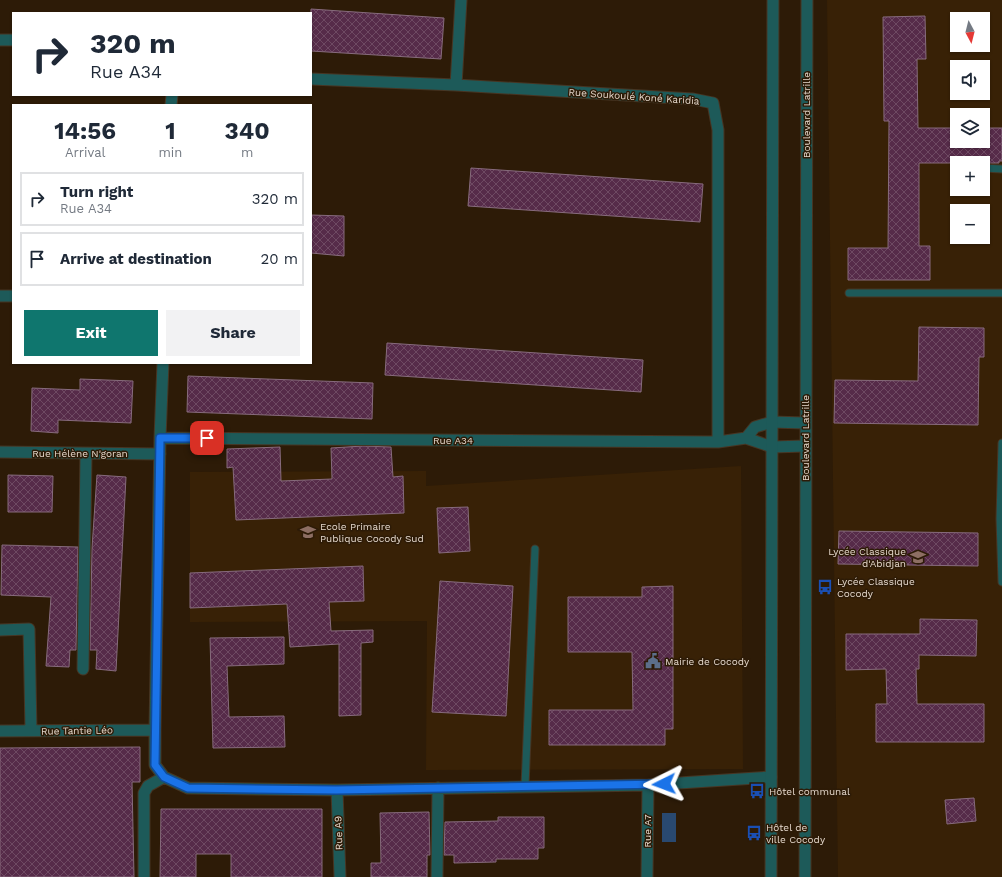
<!DOCTYPE html>
<meta charset="utf-8">
<style>
body{margin:0;font-family:"Work Sans",sans-serif;background:#f2f2f3;color:#1f2937;height:100vh;display:flex;flex-direction:column;font-size:15px;white-space:nowrap}
*{box-sizing:border-box;margin:0}
p{font-size:13px;color:#747a83}
.icon{flex:none;width:22px;height:22px;fill:none;stroke:currentColor;stroke-width:2;stroke-linecap:round;stroke-linejoin:round}
.map{position:relative;flex:1;overflow:hidden}
.drawer{position:absolute;left:12px;top:104px;width:300px;height:260px;display:flex;flex-direction:column;background:#fff;border-radius:0px;box-shadow:0 1px 3px #0004}
.drawer>*{flex:none}
.guide{position:absolute;left:12px;top:12px;width:300px;height:84px;border-radius:0px;box-shadow:0 1px 3px #0004;background:#fff;color:#1f2937;overflow:hidden}
.needle{width:26px;rotate:173deg}
.buttons{position:absolute;left:950px;top:12px;display:grid;gap:8px}
.buttons a{display:grid;place-items:center;width:40px;height:40px;border-radius:0px;background:#fff;box-shadow:0 1px 3px #0004;font-size:20px}
.pin{position:absolute;display:grid;place-items:center;width:34px;height:34px;color:#fff;margin:-17px;border-radius:8px;box-shadow:0 2px 6px #0006}
.me{position:absolute;width:44px;margin:-22px;rotate:267deg;stroke-linejoin:round;filter:drop-shadow(0 0 3px #0008)}
.turn{display:flex;align-items:center;gap:14px;height:84px;padding:0 12px;font-size:18px}
.turn .icon{width:52px;height:52px;stroke-width:2.5}
.turn b{display:block;font-size:28px;line-height:34px}
.eta{display:flex;justify-content:space-evenly;align-items:center;height:68px;text-align:center}
.eta b{font-size:24px;font-weight:700;line-height:28px}
.action{display:flex;gap:8px;margin-top:auto;padding:8px 12px}
.action a{flex:1;height:46px;border-radius:0px;background:#0f766e;color:#fff;font-size:16px;font-weight:700;line-height:46px;text-align:center}
.action a+a{background:#f2f2f3;color:#1f2937}
ul{padding:0;list-style:none}
li{display:flex;align-items:center;gap:12px;height:54px;margin:0 8px 6px;padding:0 4px;border:2px solid #e0e1e3;border-radius:0px}
li div{flex:1}
li b{display:block;font-size:15px}
li em{font-style:normal}
.map>svg:first-child{display:block}
</style>
<div class="map">
<svg width="1002" height="877" viewBox="0 0 1002 877">
<defs>
<pattern id="building-cross-hatch" width="8" height="8" patternUnits="userSpaceOnUse"><rect width="8" height="8" fill="#562b49"/><path d="M0 0l8 8M0 8l8-8" fill="none" stroke="#6e4962"/></pattern>
</defs>
<rect width="100%" height="100%" fill="#2d1b07"/>
<path fill="#382106" fill-rule="evenodd" d="M827,0H1002V877H838ZM957,19H983V45H957ZM957,67H983V93H957ZM957,115H983V141H957ZM957,163H983V189H957ZM957,211H983V237H957Z
M741,466L743,769L426,770L427,621L190,622V472L426,471V486Z"/>
<path fill="#294970" d="M662,813H676V842H662Z"/>
<path fill="url(#building-cross-hatch)" stroke="#876b7d" d="M311,9L444,18L441,59L311,51Z
M925,16L926,59H917L918,128H957V141H983V128H1002V161H999V163H919V246H930V280H848V248H888L889,121H884L883,17Z
M471,168L703,184L700,222L468,206Z
M311,215L344,216V256L311,253Z
M919,327L984,328V357H979L978,425L834,423L835,380L918,381Z
M387,343L643,360L641,392L385,375Z
M188,376L373,383L372,419L187,412Z
M80,379L133,381L131,423L58,420V433L31,431L32,388L80,390Z
M363,446L391,447L393,477L403,476L404,513L236,520L233,467L227,468V449L280,447L281,481L332,479L331,448Z
M8,475L53,476L52,512H8Z
M97,475L126,477L116,671L96,669L97,650H90L92,548Z
M468,507L470,551L439,553L437,508Z
M839,531L978,533V566L838,564Z
M2,545L78,547L76,650H70L69,667L46,666L51,597L1,595Z
M363,566L364,601L329,602L331,631L373,630V642L361,643V715L339,716V644L290,647L287,604L190,608V573Z
M440,581L513,586L506,716L432,712Z
M673,586V729H665V745H549V710H633L632,652H568V597H642V587Z
M920,619L977,620L976,656L919,655V669H916L917,704H984V742H876V704H887L886,669L846,670V634H920Z
M284,637V664L227,666L229,717L284,716L285,747L213,748L210,638Z
M140,747V782H132L134,877H0V748Z
M974,798L976,821L947,824L945,800Z
M161,809H322V877H231V854H196V877H160Z
M429,812L430,855H427V877H371V863H381L380,813Z
M498,817H544V848H538V859H496V862L454,863V855H444L445,822L498,821Z"/>
<g fill="none" stroke-linecap="round" stroke-linejoin="round">
<defs>
<path id="service" d="M983,168L1002,169
M849,293H1002
M1002,443L1000,519L1002,582
M525,786L535,549"/>
<path id="minor" d="M0,40H13
M311,79L456,85L693,99L713,103L718,130V442
M456,85L461,0
M171,105L172,95
M0,296H13
M163,363L160,438L155,730V765L164,777L188,788L337,790L648,785L771,777
M160,438L718,442L746,438L772,447L805,446
M746,438L755,427L772,422L805,423
M0,452L160,454
M0,630L29,629L31,731
M83,669L86,454
M0,731L155,730
M337,790L340,877
M144,877V793L148,786L164,777
M437,877L438,788
M647,877L648,785"/>
<path id="tertiary" d="M771,877L773,0
M805,877L807,0"/>
</defs>
<use href="#service" stroke="#473523" stroke-width="9"/>
<use href="#minor" stroke="#473523" stroke-width="13"/>
<use href="#tertiary" stroke="#473523" stroke-width="13"/>
<use href="#service" stroke="#1d5a59" stroke-width="7"/>
<use href="#minor" stroke="#1d5a59" stroke-width="11"/>
<use href="#tertiary" stroke="#1d5a59" stroke-width="11"/>
</g>
<g fill="none" stroke-linecap="round" stroke-linejoin="round">
<defs>
<path id="route" d="M207,438H160L155,765L164,777L188,788L336,790L664,784"/>
</defs>
<use href="#route" stroke="#114b97" stroke-width="10"/>
<use href="#route" stroke="#1a73e8" stroke-width="7"/>
</g>
<defs>
<symbol id="school-bare" viewBox="-9 -9 18 18"><path d="M0-5L7-2L0 1L-7-2ZM-4 1L0 2.5L4 1V4Q0 6-4 4Z" fill="#8d6e63" stroke="#2d1b07" stroke-width="2.5" paint-order="stroke"/></symbol>
<symbol id="bus-bare" viewBox="-9 -9 18 18"><path d="M-5-6H5V4H4V6H2V4H-2V6H-4V4H-5ZM-3.5-4V0h7V-4ZM-3.5 1.2v1.5H-2V1.2ZM2 1.2v1.5H3.5V1.2Z" fill="#1a4fb4" stroke="#2d1b07" stroke-width="2.5" paint-order="stroke"/></symbol>
<symbol id="civic-bare" viewBox="-9 -9 18 18"><path d="M-.6-6.5H3V-4.5H.6V-3L4-1V1h2V6H-6V1h2V-1L-.6-3ZM-1.2 2.5V6h2.4V2.5Z" fill="#5c6f8a" stroke="#2d1b07" stroke-width="2.5" paint-order="stroke"/></symbol>
</defs>
<g fill-rule="evenodd">
<use href="#school-bare" x="297" y="521" width="22" height="22"/>
<use href="#school-bare" x="907" y="546" width="22" height="22"/>
<use href="#bus-bare" x="814" y="576" width="22" height="22"/>
<use href="#civic-bare" x="642" y="650" width="22" height="22"/>
<use href="#bus-bare" x="746" y="780" width="22" height="22"/>
<use href="#bus-bare" x="743" y="822" width="22" height="22"/>
</g>
<g text-anchor="middle" stroke-width="3" stroke-linejoin="round" paint-order="stroke">
<g font-size="10" fill="#e5d8cc" stroke="#2d1b07">
<text transform="translate(634 96) rotate(4)" y="4">Rue Soukoulé Koné Karidia</text>
<text transform="translate(806 115) rotate(-90)" y="4">Boulevard Latrille</text>
<text transform="translate(805 438) rotate(-90)" y="4">Boulevard Latrille</text>
<text x="453" y="444">Rue A34</text>
<text x="80" y="457">Rue Hélène N'goran</text>
<text transform="translate(77 730) rotate(-1)" y="4">Rue Tantie Léo</text>
<text transform="translate(647 831) rotate(-90)" y="4">Rue A7</text>
<text transform="translate(338 833) rotate(-92)" y="4">Rue A9</text>
</g>
<g font-size="10" fill="#e5d8cc" stroke="#2d1b07" text-anchor="start">
<text x="320" y="530">Ecole Primaire<tspan x="320" dy="12">Publique Cocody Sud</tspan></text>
<text x="906" y="555" text-anchor="end">Lycée Classique<tspan x="906" dy="12">d'Abidjan</tspan></text>
<text x="837" y="585">Lycée Classique<tspan x="837" dy="12">Cocody</tspan></text>
<text x="665" y="665">Mairie de Cocody</text>
<text x="769" y="795">Hôtel communal</text>
<text x="766" y="831">Hôtel de<tspan x="766" dy="12">ville Cocody</tspan></text>
</g>
</g>
</svg>
<div class="buttons">
<a><svg class="needle" viewBox="-14 -14 28 28"><path d="M0-13l5 13h-10z" fill="#e53935"/><path d="M0 13l5-13h-10z" fill="#747a83"/></svg></a>
<a><svg class="icon" aria-label="sound" viewBox="0 0 24 24"><path d="M4 9h4l5-4v14l-5-4H4zM17 9q2 3 0 6"/></svg></a>
<a><svg class="icon" aria-label="layers" viewBox="0 0 24 24"><path d="M12 4l9 5-9 5-9-5zM3 14l9 5 9-5"/></svg></a>
<a>+</a>
<a>−</a>
</div>
<div class="pin" style="left:207px;top:438px;background:#d93025"><svg class="icon" aria-label="arrive" viewBox="0 0 24 24"><path d="M6 21V4h12l-3 4 3 4H6"/></svg></div>
<svg class="me" style="left:664px;top:784px" viewBox="-20 -20 40 40"><path d="M0-17L14 15 0 8-14 15z" fill="#1a73e8" stroke="#fff" stroke-width="4"/></svg>
<div class="guide">
<div class="turn"><svg class="icon" aria-label="right" viewBox="0 0 24 24"><path d="M7 20v-9h11M14 6l5 5-5 5"/></svg><div><b>320 m</b>Rue A34</div></div>
</div>
<section class="drawer">
<div class="eta">
<div><b>14:56</b><p>Arrival</p></div>
<div><b>1</b><p>min</p></div>
<div><b>340</b><p>m</p></div>
</div>
<ul>
<li><svg class="icon" aria-label="right" viewBox="0 0 24 24"><path d="M7 20v-9h11M14 6l5 5-5 5"/></svg><div><b>Turn right</b><p>Rue A34</p></div><em>320 m</em></li>
<li><svg class="icon" aria-label="arrive" viewBox="0 0 24 24"><path d="M6 21V4h12l-3 4 3 4H6"/></svg><div><b>Arrive at destination</b></div><em>20 m</em></li>
</ul>
<div class="action"><a>Exit</a><a>Share</a></div>
</section>
</div>
